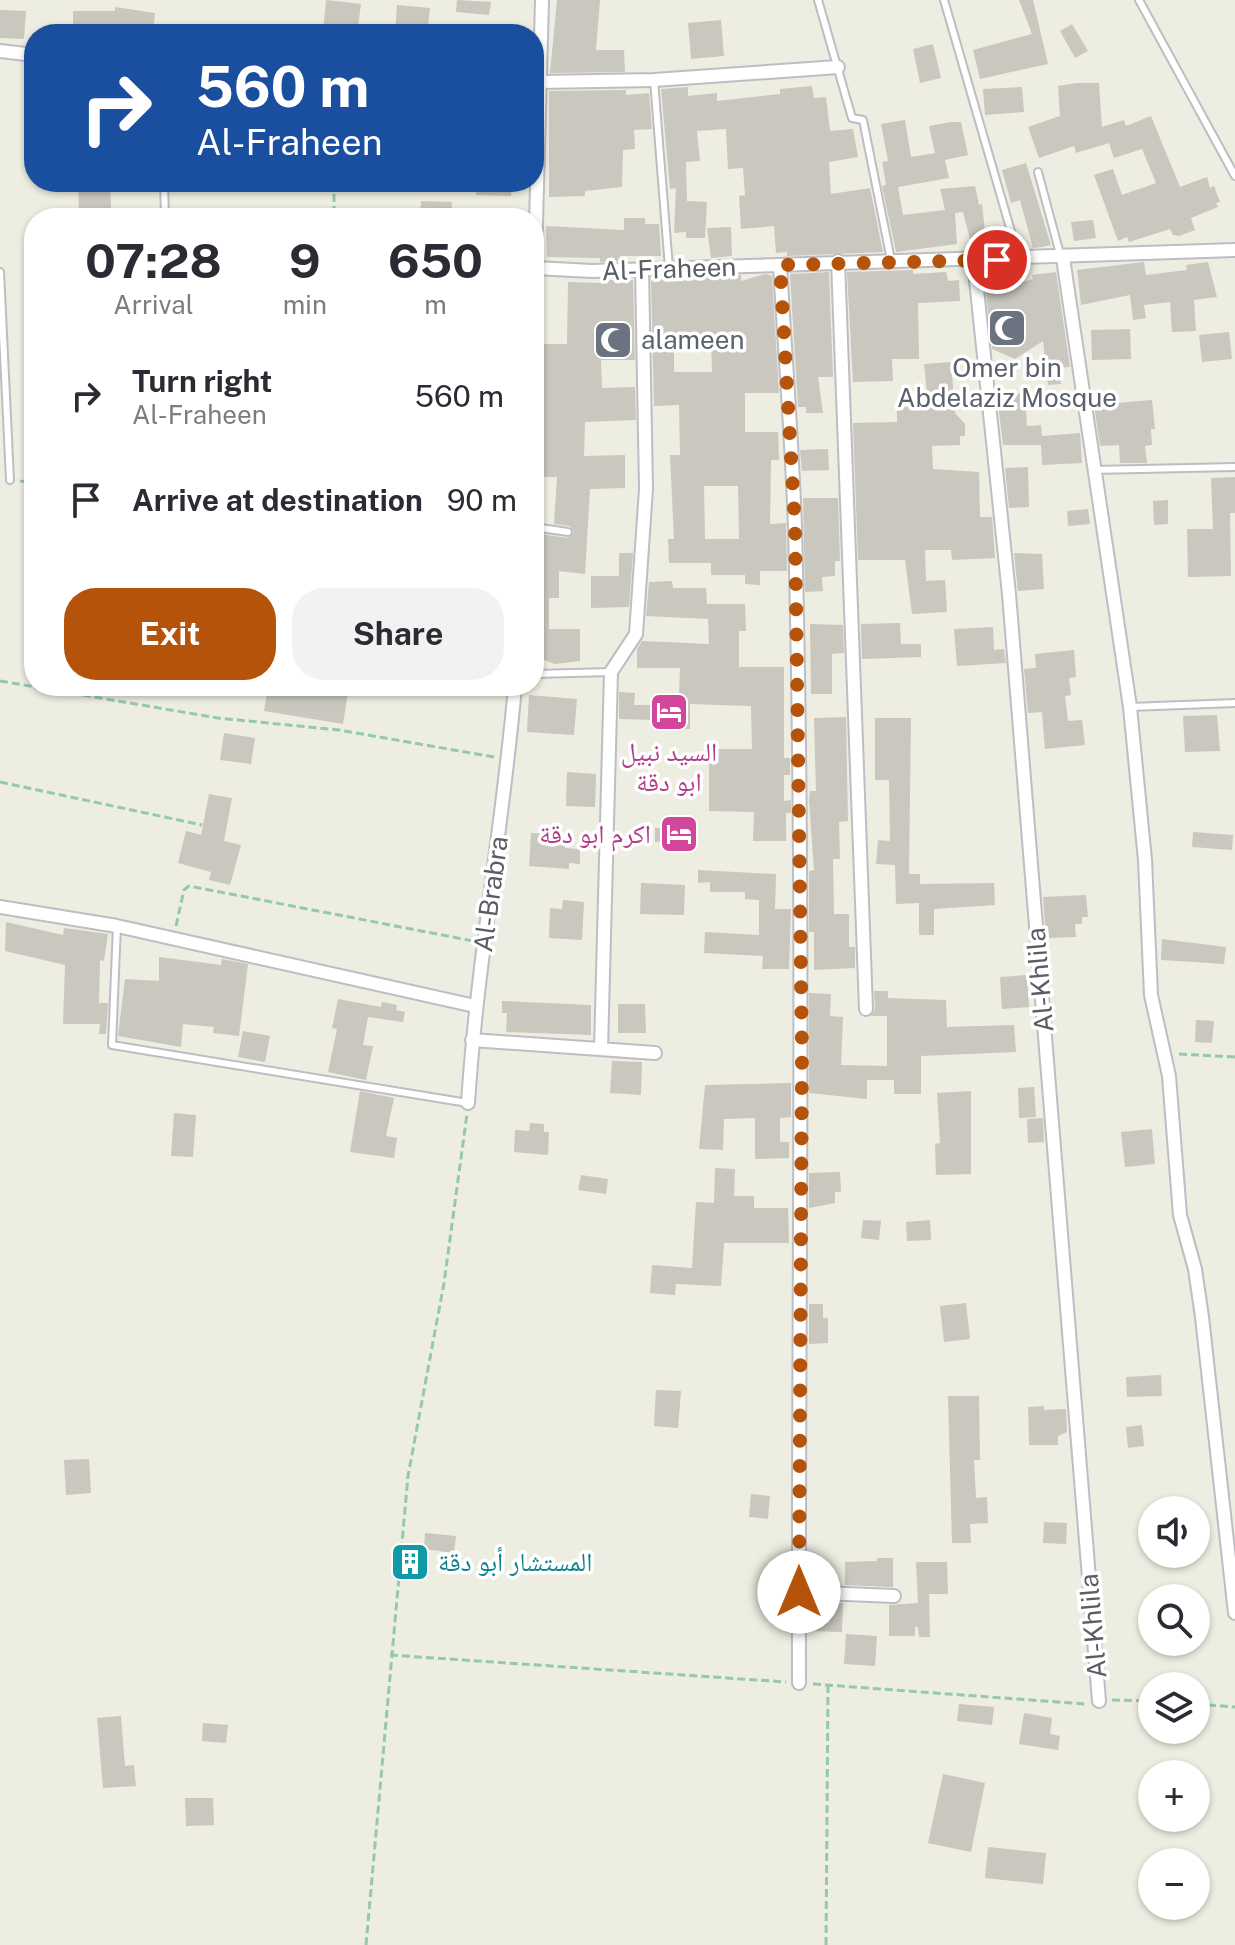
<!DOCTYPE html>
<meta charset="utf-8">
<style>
body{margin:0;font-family:"Public Sans","Noto Naskh Arabic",sans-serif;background:#f2f2f3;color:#2b2b33;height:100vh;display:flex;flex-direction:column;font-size:30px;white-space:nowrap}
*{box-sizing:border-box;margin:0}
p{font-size:26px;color:#7c7c81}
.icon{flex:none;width:44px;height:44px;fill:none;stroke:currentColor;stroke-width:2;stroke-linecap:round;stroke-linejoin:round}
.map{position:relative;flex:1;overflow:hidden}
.drawer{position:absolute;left:24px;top:208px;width:520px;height:488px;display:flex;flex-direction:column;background:#fff;border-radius:32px;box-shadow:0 2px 6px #0004}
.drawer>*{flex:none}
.hud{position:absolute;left:24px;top:24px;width:520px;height:168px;border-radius:32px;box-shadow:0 2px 6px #0004;background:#1a4fa0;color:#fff;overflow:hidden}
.controls{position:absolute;left:1138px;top:1496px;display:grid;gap:16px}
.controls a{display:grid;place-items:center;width:72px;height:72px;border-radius:50%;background:#fff;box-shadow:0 2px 6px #0004;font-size:40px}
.pin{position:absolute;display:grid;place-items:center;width:68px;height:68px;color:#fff;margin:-34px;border:4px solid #fff;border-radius:50%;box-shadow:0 2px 8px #0007}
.me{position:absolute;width:88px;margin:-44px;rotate:0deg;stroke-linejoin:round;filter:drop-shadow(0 0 6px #0008)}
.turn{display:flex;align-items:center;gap:28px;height:168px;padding:0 40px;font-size:36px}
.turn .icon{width:104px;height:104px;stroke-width:2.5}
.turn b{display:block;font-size:56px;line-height:68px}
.eta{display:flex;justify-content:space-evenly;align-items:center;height:136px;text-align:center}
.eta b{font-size:48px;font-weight:700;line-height:56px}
.button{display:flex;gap:16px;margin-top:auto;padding:16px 40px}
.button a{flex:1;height:92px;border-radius:32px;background:#b45309;color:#fff;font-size:32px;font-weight:700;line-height:92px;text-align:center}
.button a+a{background:#f2f2f3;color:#2b2b33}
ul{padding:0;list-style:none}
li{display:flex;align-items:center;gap:24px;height:104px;padding:0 40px}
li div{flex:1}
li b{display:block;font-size:30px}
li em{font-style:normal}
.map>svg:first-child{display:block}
</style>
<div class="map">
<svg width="1235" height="1945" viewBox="0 0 1235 1945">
<rect width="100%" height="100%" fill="#eeede1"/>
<path fill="#c9c7be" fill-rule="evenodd" d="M326,0L361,4L357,34H323Z
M457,0L491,2L489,15L456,12Z
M557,0H600L596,50H624L625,72L550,73Z
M1019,0H1033L1048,64L980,79L973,50L1032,34Z
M397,5L430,8L427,34H395Z
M115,7L155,13L153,34H73V11H115Z
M0,10L26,11L24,39L0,38Z
M721,20L724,56L691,59L688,23Z
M1072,24L1088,51L1075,58L1060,31Z
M933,44L941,78L920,83L913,49Z
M1077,83H1099L1102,127L1124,120L1126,126L1151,116L1180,187L1207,177L1210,188L1214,186L1220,202L1216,203L1218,207L1191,218L1195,230L1179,236L1173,235L1170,229L1129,242L1127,237L1118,241L1094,175L1113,169L1122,195L1156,183L1142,149L1114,158L1109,143L1076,153L1074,146L1039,158L1028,127L1060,116L1058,86Z
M812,86L814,98L826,97L830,131L853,129L858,157L829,162L831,194L870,188L883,252L787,256V252L776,253L774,226L741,229L739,196L745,195L743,168L728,169L726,129L697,131L700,161L686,162L687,201L707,202L705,238H686V232L674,233L676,188L670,189L661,89L688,87V96L717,93V101L780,94V89Z
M1022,87L1024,112L985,115L983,89Z
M626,90V95L649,93L652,129L634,130L635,149L623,150L622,187L585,191V196L549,197V91Z
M905,120L911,157L935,153L929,126L951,122H961L968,155L945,160L949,178L898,187L903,215L945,210L940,189L975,186L979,205L982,204L986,242L971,243L963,212L955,213L957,244L896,252L882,186L886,185L882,162L888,161L881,124Z
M1026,163L1051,245L1042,247L1033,248L1020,200L1011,203L1002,170Z
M78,182H110L111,209L79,210Z
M477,182H512L511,196L476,195Z
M421,201L452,202L451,218H420Z
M624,218H645V224H659L661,256H620V261L600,262V258L547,257L546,226L624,230Z
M1093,220L1096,238L1074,241L1071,222Z
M731,227L732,256L711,258L707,228Z
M1144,262L1146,275L1187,270L1186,265L1208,262L1217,297L1194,300L1196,331L1172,332L1170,302L1144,305L1146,318L1133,320L1130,295L1081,305L1077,270Z
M913,270V274L946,272L948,281L959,280L960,301L918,303L919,359H892L893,381L853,382L847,272Z
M829,272L833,377H818L823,413H806V407H798L790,274Z
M1056,272L1070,367L1059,368L1061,384L1048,385L1043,341L1015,359L992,349L986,293L1033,279L1032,275Z
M766,274L772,276L779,393H745V432H778L779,460H771L770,524L786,523L787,571H760V585L745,584V575H711V563H669L668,539H674L670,455H680L679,405L654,406L651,280L741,275V281ZM711,336L712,372H674V337ZM704,486H738L739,539H705Z
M600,280H633L635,360H601L602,388L635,387L636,420L585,422L584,456L625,455V488L590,489L585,574L559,571V598H549V629H580V661L555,664L534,656V533L568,538L574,532L570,526L554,524L557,477H534V465H540L541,434L540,375H534V344H567L568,282L600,283Z
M1130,329L1131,359L1092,360L1091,330Z
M1229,332L1232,359L1202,362L1199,335Z
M951,362L955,413L965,424V436H960V445L932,446L933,469L979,472L980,517H992L995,558L952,560L951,550H925L926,581L945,580L947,612L912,614L905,560H858L853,423L897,422V411L901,408L928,403L924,364Z
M1025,393L1027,426L1041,425L1042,436L1080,433L1082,463L1042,465L1041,445H1003L997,395Z
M1152,400L1155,429H1151L1152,445L1145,446L1147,463H1120L1119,445L1100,446L1094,405Z
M828,449L829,470L802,471L800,450Z
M1028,467L1029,507L1009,508L1005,468Z
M1235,477V513H1230L1231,576L1188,577L1187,529H1213L1211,478Z
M803,498H838L840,561H835V576L822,577L823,591L805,592Z
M1168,500V524L1154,525L1153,501Z
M1088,509L1090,524L1068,526L1067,511Z
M619,553H633L629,607L591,608V576H619Z
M1014,553L1042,554L1044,589L1018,591Z
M672,581L673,588H706L707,604H745L746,631H739V667H784V758H790V775H784V801L791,800V813H786V841H753L754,812L709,811V749H752L751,706L690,704V729H656V720L619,719V692L635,693L634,705H669V694H679L680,668H637V649L642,641L709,644L708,619L646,616L649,582Z
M900,623L901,644H921V657L862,659L861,624Z
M810,624L843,625L844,653L832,654V694H811Z
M993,627L994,650L1004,649L1006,663L957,666L954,629Z
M1074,650L1076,677L1069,678L1071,695L1065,696L1068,721L1082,720L1085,745L1045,749L1042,712L1028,713L1024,669L1036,668L1035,654Z
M268,686H349L343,724L264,711Z
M529,695L577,699L574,735L527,732Z
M1217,715L1220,751L1185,752L1183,716Z
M846,717L848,821L839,822L840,859H833L834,914H849V947H855V968L814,970V932H809V871L814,870L809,800L810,791H816L814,718Z
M875,718H911L909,874H920V884L994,883L995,905L934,909V935H919V903L896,904L895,865L876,864L878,840L890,841L889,780H875Z
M224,733L255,738L251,764L220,760Z
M567,772L596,774L595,807L566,806Z
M209,794L232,798L224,841L241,845L230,885L209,880L211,872L178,863L186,831L201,835Z
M668,817H696V849H669V841L655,842V828H668Z
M1193,832L1233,835L1232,850L1192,847Z
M531,833L559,835V840H566L565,848L580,849V864L569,863V869L529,866Z
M698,870L776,874L775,909H791L789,969H762L763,956L704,953L705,932L759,935V900L745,899V892H710V882L698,883Z
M641,883L685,885L684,915L640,914Z
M1086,895L1088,917H1082V924H1075L1076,937L1046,938L1043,897Z
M563,900L584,902L582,940L549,938L550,908L562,909Z
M6,922L63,935L64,928L108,934L104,961L100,960L99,1003H108L106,1034H99L100,1024H63L65,965L5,951Z
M1162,939L1226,947L1224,964L1161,960Z
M159,957L221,965L222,959L248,964L239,1036L213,1033L214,1027L183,1024L181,1047L118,1036L125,979L159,981Z
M1027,975L1029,1007L1002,1009L1000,977Z
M874,991H888V998L946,1000L947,1027L1014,1025L1016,1052L921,1056V1094H894V1080H867V1099L809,1093V993L831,994L830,1016L843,1017L841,1065L887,1066V1016H871L875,1009Z
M338,999L381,1007L382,1002L397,1005L396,1010L405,1012L403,1022L368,1017L363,1045L373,1046L366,1080L328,1072L337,1029L332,1028Z
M502,1001L591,1005V1035L506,1032L507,1013H502Z
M618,1004H645L646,1033H618Z
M1196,1020L1214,1021L1212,1043L1195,1042Z
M243,1031L270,1036L265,1062L238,1057Z
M612,1061L642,1062L641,1095L610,1093Z
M791,1083V1117L780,1118V1142H789V1158L755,1159V1118L724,1119L723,1150L699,1149L705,1085Z
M1034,1087L1036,1117L1019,1118L1018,1088Z
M360,1091L394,1098L386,1136L397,1138L394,1158L350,1152Z
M971,1091V1174L936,1175L935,1144L940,1143L937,1093Z
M174,1113L196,1115L193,1157L171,1156Z
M1043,1118L1044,1142L1028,1143L1027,1119Z
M530,1123L544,1124V1132H549L548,1155L514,1152L515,1130L529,1131Z
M1152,1129L1155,1164L1125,1167L1121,1132Z
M715,1168L735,1169L734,1196H754V1208H788L789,1243H724L721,1286L676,1284L675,1295L650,1293L652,1265L692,1268L696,1202L714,1203Z
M840,1172L841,1192H835V1203L809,1208V1173Z
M581,1175L608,1179L606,1194L578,1190Z
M863,1220L881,1221L879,1240L861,1238Z
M930,1220L931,1240L907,1241L906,1222Z
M966,1303L970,1339L944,1342L940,1306Z
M809,1304H823V1318H828V1343L809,1344Z
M1161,1375L1162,1396L1127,1397L1126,1377Z
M656,1390L681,1391L678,1428L654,1426Z
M948,1396H979L980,1460H974L976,1498L987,1497L988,1523L970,1524L971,1543H952Z
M1044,1406V1410L1066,1409L1067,1432L1058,1436V1445H1029L1028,1407Z
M1142,1425L1144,1446L1128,1448L1126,1427Z
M89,1459L91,1493L66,1495L64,1460Z
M751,1494L770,1496L768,1519L749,1517Z
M1044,1522L1067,1523L1066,1544L1043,1543Z
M425,1533L456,1536L454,1553L424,1549Z
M877,1558H893V1587L845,1585V1562L877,1561Z
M916,1562H947L948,1594H929L930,1637H919L918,1627H915V1636H889V1605L918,1603Z
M808,1601L843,1603L842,1632L808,1631Z
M846,1634L877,1636L875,1666L844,1664Z
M959,1704L994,1707L992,1725L957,1721Z
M1024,1713L1052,1718L1050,1734L1060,1736L1058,1750L1019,1744Z
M121,1716L125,1766L134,1765L136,1786L103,1788L97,1718Z
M203,1723L228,1725L226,1743L202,1741Z
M943,1774L985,1783L971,1852L928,1843Z
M185,1798H213L214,1825L186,1826Z
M988,1847L1046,1853L1043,1884L985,1878Z"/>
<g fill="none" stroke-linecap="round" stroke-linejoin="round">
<defs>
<path id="lane" d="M818,0L852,118L863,120L891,260
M944,0L1019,259
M1139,0L1235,176
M654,80L669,268
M1038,172L1060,254
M164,182L165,218
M0,272L10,480
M1093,470L1235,467
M534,527L568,532
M534,674L611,672
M1130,707L1235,703
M117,926L112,1045L468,1103"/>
<path id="street" d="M0,51L34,55
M540,82L654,80L838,67
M1063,258L1130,707L1145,860L1151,995L1169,1076L1180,1215L1195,1269L1202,1317L1235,1613
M838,261L866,1009
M974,261L1009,594L1099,1701
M780,265C785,353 792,441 795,528C805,913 798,1298 799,1683
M535,268L592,271L1235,250
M534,298L542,0
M0,907L117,926L475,1006
M472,1040L655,1053
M601,1049L611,672L636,634L646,489L642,269
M468,1103C477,963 503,826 515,686
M799,1592L894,1596"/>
</defs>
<use href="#lane" stroke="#bcbec4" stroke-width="10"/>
<use href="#street" stroke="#bcbec4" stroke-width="16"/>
<path stroke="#94c9ab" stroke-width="3" stroke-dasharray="8 4" stroke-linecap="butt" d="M334,182V218
M20,481L34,483
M0,681L218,718L339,730L494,757
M0,782L202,825
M176,926L184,890L189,886L473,941
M1179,1054L1235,1057
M390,1655L786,1682
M813,1684L1085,1704
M1112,1700L1152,1701
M1196,1704L1235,1707
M366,1945L408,1476L444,1283L467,1114
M826,1945L828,1685"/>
<use href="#lane" stroke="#fff" stroke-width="6"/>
<use href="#street" stroke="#fff" stroke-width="12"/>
</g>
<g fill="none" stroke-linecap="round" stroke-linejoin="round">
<path stroke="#b45309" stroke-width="14" stroke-dasharray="0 25.2" d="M799,1592L802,1052L795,526L780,265L997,260"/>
</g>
<defs>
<symbol id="mosque-square" viewBox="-11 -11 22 22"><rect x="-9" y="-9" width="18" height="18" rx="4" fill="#6b7280" stroke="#fff"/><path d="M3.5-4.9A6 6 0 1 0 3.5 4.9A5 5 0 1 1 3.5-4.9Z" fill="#fff"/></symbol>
<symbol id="hotel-square" viewBox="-11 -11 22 22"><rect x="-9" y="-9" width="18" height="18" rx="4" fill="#d1479c" stroke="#fff"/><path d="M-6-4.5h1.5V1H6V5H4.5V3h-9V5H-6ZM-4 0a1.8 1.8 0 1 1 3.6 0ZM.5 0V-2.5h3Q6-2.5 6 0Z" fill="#fff"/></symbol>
<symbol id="building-square" viewBox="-11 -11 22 22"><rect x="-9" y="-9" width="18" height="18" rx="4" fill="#0f9aa8" stroke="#fff"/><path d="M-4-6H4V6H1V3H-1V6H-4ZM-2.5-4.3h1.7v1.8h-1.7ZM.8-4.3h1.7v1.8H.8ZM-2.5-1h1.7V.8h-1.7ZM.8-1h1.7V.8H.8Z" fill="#fff"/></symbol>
</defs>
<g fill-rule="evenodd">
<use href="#mosque-square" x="985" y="306" width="44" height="44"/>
<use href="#mosque-square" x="591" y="318" width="44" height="44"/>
<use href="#hotel-square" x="647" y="690" width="44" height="44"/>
<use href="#hotel-square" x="657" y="812" width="44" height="44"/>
<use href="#building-square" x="388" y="1540" width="44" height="44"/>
</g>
<g text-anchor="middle" stroke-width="7" stroke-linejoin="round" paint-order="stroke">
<g font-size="26" fill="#5a5d64" stroke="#fff">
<text transform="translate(669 269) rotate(-2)" y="9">Al-Fraheen</text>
<text transform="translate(491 894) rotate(-82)" y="9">Al-Brabra</text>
<text transform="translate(1040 980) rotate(-95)" y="9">Al-Khlila</text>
<text transform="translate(1093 1626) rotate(-95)" y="9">Al-Khlila</text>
</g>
<g font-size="26" fill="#5b616d" stroke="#fff" text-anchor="start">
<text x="641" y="349">alameen</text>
<text x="1007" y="377" text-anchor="middle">Omer bin<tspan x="1007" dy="30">Abdelaziz Mosque</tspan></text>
</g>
<g font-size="26" fill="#b23c85" stroke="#fff">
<text x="669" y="761">السيد نبيل<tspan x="669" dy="30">ابو دقة</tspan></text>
<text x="651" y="843" text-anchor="end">اكرم ابو دقة</text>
</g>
<g font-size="26" fill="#0d838f" stroke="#fff" text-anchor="start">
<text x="438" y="1571">المستشار أبو دقة</text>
</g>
</g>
</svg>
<div class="controls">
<a><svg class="icon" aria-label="sound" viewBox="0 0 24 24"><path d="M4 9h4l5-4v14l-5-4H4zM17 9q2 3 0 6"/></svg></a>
<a><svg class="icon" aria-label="search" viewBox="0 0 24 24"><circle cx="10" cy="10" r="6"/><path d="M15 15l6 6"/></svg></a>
<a><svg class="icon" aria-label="layers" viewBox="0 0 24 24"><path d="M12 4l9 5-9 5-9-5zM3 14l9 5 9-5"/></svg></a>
<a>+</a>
<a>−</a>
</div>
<div class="pin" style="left:997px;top:260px;background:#d93025"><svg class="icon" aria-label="arrive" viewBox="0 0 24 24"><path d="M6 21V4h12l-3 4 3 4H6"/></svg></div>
<svg class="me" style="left:799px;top:1592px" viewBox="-20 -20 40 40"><circle r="19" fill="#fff"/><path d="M0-13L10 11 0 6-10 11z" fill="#b45309"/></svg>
<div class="hud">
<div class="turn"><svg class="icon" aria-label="right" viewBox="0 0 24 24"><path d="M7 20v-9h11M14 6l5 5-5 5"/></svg><div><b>560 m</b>Al-Fraheen</div></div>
</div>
<section class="drawer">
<div class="eta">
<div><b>07:28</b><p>Arrival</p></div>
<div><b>9</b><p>min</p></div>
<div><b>650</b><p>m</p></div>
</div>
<ul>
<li><svg class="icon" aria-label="right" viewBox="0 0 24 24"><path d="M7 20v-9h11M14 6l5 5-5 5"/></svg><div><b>Turn right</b><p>Al-Fraheen</p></div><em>560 m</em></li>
<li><svg class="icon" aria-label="arrive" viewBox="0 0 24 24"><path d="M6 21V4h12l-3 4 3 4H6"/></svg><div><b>Arrive at destination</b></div><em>90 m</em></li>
</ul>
<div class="button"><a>Exit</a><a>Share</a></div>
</section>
</div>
